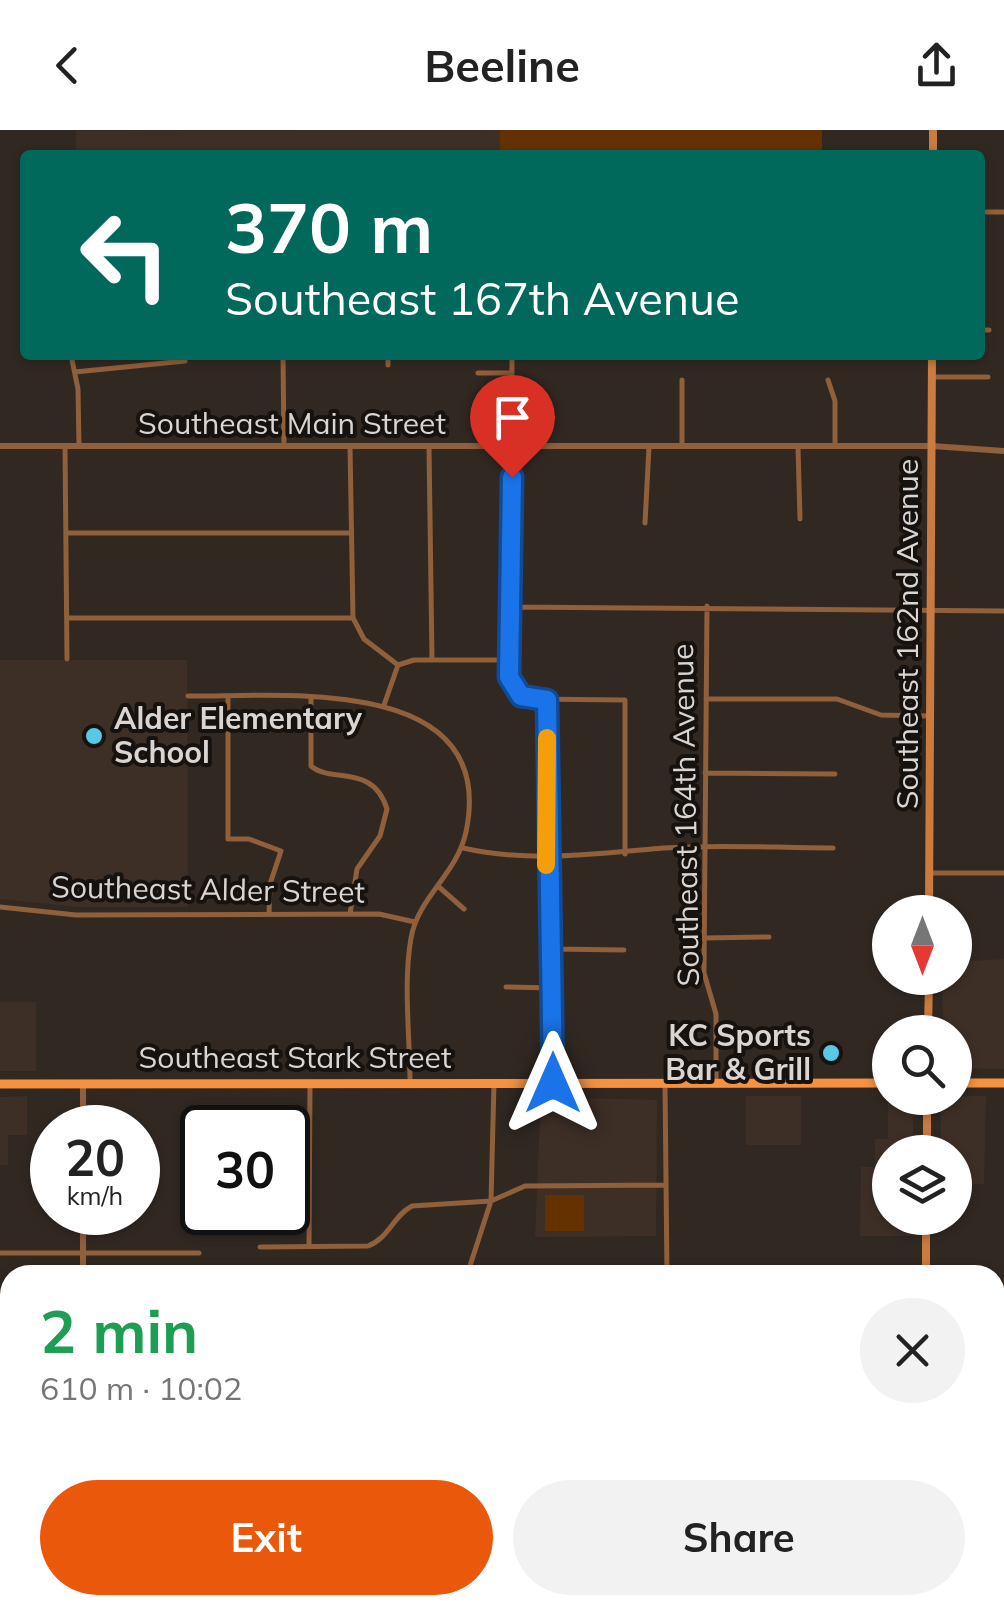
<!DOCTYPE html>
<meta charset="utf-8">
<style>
body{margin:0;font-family:Mulish,sans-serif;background:#f2f2f2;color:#222;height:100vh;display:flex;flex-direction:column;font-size:38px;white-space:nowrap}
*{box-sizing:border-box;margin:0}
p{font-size:32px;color:#767676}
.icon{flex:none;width:55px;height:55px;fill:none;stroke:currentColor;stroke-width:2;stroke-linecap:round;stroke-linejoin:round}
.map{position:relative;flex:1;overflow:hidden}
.drawer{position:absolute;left:0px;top:1135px;width:1005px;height:350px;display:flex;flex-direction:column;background:#fff;border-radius:30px 30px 0 0;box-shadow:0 2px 8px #0004}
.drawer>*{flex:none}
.guide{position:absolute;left:20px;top:20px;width:965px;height:210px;border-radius:10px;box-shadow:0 2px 8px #0004;background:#00695c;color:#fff;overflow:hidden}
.needle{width:65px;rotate:180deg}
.buttons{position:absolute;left:872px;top:765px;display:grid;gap:20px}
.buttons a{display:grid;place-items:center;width:100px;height:100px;border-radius:50%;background:#fff;box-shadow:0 2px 8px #0004;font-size:50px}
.speed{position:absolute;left:30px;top:975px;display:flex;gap:20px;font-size:50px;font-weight:700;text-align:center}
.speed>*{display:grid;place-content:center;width:130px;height:130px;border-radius:50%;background:#fff;box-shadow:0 2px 8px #0004;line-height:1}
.speed small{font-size:25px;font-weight:400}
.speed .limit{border:5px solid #111;border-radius:15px;background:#fff;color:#111}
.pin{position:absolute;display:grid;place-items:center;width:85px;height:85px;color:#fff;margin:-102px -42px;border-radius:50% 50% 50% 0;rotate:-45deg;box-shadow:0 0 10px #0007}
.pin .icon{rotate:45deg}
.me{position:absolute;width:110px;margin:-55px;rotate:0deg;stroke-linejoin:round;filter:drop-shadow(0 0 8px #0008)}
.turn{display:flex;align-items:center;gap:35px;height:210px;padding:0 40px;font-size:45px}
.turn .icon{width:130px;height:130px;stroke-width:2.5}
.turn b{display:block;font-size:70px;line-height:85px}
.round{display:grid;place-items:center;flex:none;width:105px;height:105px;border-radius:52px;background:#f2f2f2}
.headline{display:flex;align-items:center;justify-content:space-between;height:170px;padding:0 40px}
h1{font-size:60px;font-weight:700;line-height:75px;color:#1e9e55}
.action{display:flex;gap:20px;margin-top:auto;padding:20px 40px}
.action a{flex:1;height:115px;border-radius:60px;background:#ea580c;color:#fff;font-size:40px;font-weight:700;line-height:115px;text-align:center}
.action a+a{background:#f2f2f2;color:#222}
header{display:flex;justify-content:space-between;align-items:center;height:130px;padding:0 40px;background:#fff;font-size:45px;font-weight:700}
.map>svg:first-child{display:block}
</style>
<header><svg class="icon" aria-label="back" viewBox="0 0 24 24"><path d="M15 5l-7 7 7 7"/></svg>Beeline<svg class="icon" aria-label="share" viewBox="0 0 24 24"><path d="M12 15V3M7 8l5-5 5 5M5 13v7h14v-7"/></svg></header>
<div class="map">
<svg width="1004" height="1485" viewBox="0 0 1004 1485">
<rect width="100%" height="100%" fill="#312822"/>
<path fill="#3e2f26" d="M500,0V25H76V1Z
M0,530H187L188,777H79L0,769Z
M1004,829V939L955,938V902H943L942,848H955V832Z
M0,872H36V941H0Z
M27,966V1005H8V1035H0V967Z
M746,966H801V1015H746Z
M888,966L913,968V1022H890V1088H913V1106H860L861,1037H875V1009H888Z
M955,966H986L984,1054H955V1022H941V971Z
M541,967L657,970L656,1106L535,1107Z"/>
<path fill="#663100" d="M500,0H822V25H500Z
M545,1065H584V1101H545Z"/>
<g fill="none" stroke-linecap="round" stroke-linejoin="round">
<path stroke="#905f3c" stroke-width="5" d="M980,82H1004
M980,200H989
M71,225L78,259L79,316
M283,225L284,316
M388,225V235
M512,225L511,553L528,569L625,570V724
M75,242L185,231
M478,243H512
M932,247H988
M682,250V316
M828,250L835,271V316
M350,316L353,488L364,509L398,535
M429,316L432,530
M65,317L67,529
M798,317L800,389
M645,393L649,317
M67,403H351
M707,476L704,843L716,884V953
M509,477L1004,481
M67,488H353
M398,535L414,530H509
M188,566C283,567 499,543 466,702C457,744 418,767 411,808C403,854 410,906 410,953
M228,567V709H249L281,721L270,754L269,784
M311,567V636C332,654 373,633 387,679L380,706L357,739L350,784
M706,569H837L881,585L930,586
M547,570L553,953
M384,575L398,535
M705,643L835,644
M463,718C529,733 596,724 663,718C719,714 777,718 833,718
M929,743H1004
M439,757L464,779
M0,777L76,785L379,784L415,792
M704,808L769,807
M553,819L624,820
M506,857L553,858
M665,954L667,1145
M260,1117L368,1116C389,1108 393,1086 412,1076L491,1071L525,1056L666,1055
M309,1117L310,955
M0,1123H199
M467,1145L491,1071L494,953
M571,1145V1138
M0,1382H10
M665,1475V1485
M768,1475V1485
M213,1485H264
M381,1485V1475
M473,1485V1475
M566,1485L576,1475"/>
<path stroke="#905f3c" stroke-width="6" d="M0,316H932L1004,321
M83,998V954
M83,1145V1082
M0,1283H10
M995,1296H1004
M0,1304L10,1303
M995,1317H1004
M82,1485V1475"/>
<path stroke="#c97b40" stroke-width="8" d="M933,25V0
M929,782L932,225
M928,902L929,848
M927,1022V968
M926,1145V1088
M924,1485V1475"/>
<path stroke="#f69140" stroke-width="9" d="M955,953H1004
M0,954L890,953"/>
<path stroke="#a39c97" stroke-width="2.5" d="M0,1292H10
M995,1308H1004"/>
</g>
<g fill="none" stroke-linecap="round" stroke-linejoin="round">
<defs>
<path id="route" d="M512,347L509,547L521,566L547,570L553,953"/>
</defs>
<use href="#route" stroke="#114b97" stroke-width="25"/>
<use href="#route" stroke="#1a73e8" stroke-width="18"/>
<path stroke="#f59e0b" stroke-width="18" d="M546,735L547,608"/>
</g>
<g fill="#59c8e5" stroke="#16120f" stroke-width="4">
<circle cx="94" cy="606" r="10"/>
<circle cx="831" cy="923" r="10"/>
</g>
<g text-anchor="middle" stroke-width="8" stroke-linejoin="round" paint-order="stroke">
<g font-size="30" fill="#dbd5d1" stroke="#16120f">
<text x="292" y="304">Southeast Main Street</text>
<text transform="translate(908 504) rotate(-90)" y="10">Southeast 162nd Avenue</text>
<text transform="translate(686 685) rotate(-91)" y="10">Southeast 164th Avenue</text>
<text transform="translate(208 760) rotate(1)" y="10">Southeast Alder Street</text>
<text x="295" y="938">Southeast Stark Street</text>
</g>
<g font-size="30" font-weight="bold" fill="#dbd5d1" stroke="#16120f" text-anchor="start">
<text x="114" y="599">Alder Elementary<tspan x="114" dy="34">School</tspan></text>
<text x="811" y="916" text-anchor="end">KC Sports<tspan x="811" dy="34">Bar &amp; Grill</tspan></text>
</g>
</g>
</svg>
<div class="buttons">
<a><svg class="needle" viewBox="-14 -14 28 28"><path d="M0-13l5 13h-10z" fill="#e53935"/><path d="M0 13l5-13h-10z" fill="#767676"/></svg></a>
<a><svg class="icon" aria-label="search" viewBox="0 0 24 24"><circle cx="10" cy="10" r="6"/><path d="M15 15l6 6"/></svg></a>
<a><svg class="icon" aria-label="layers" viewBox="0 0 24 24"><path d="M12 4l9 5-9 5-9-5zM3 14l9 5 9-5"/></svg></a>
</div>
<div class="speed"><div>20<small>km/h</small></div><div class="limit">30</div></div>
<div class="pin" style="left:512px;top:347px;background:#d93025"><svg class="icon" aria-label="arrive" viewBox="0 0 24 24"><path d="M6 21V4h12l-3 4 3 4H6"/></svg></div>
<svg class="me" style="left:553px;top:953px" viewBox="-20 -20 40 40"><path d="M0-17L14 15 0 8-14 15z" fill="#1a73e8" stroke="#fff" stroke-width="4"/></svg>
<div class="guide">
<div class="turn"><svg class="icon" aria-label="left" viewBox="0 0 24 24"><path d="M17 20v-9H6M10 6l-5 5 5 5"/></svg><div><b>370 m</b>Southeast 167th Avenue</div></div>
</div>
<section class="drawer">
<div class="headline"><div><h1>2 min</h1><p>610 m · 10:02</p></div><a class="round"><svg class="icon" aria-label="close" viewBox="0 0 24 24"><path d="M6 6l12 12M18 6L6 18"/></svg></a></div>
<div class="action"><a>Exit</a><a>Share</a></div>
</section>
</div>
